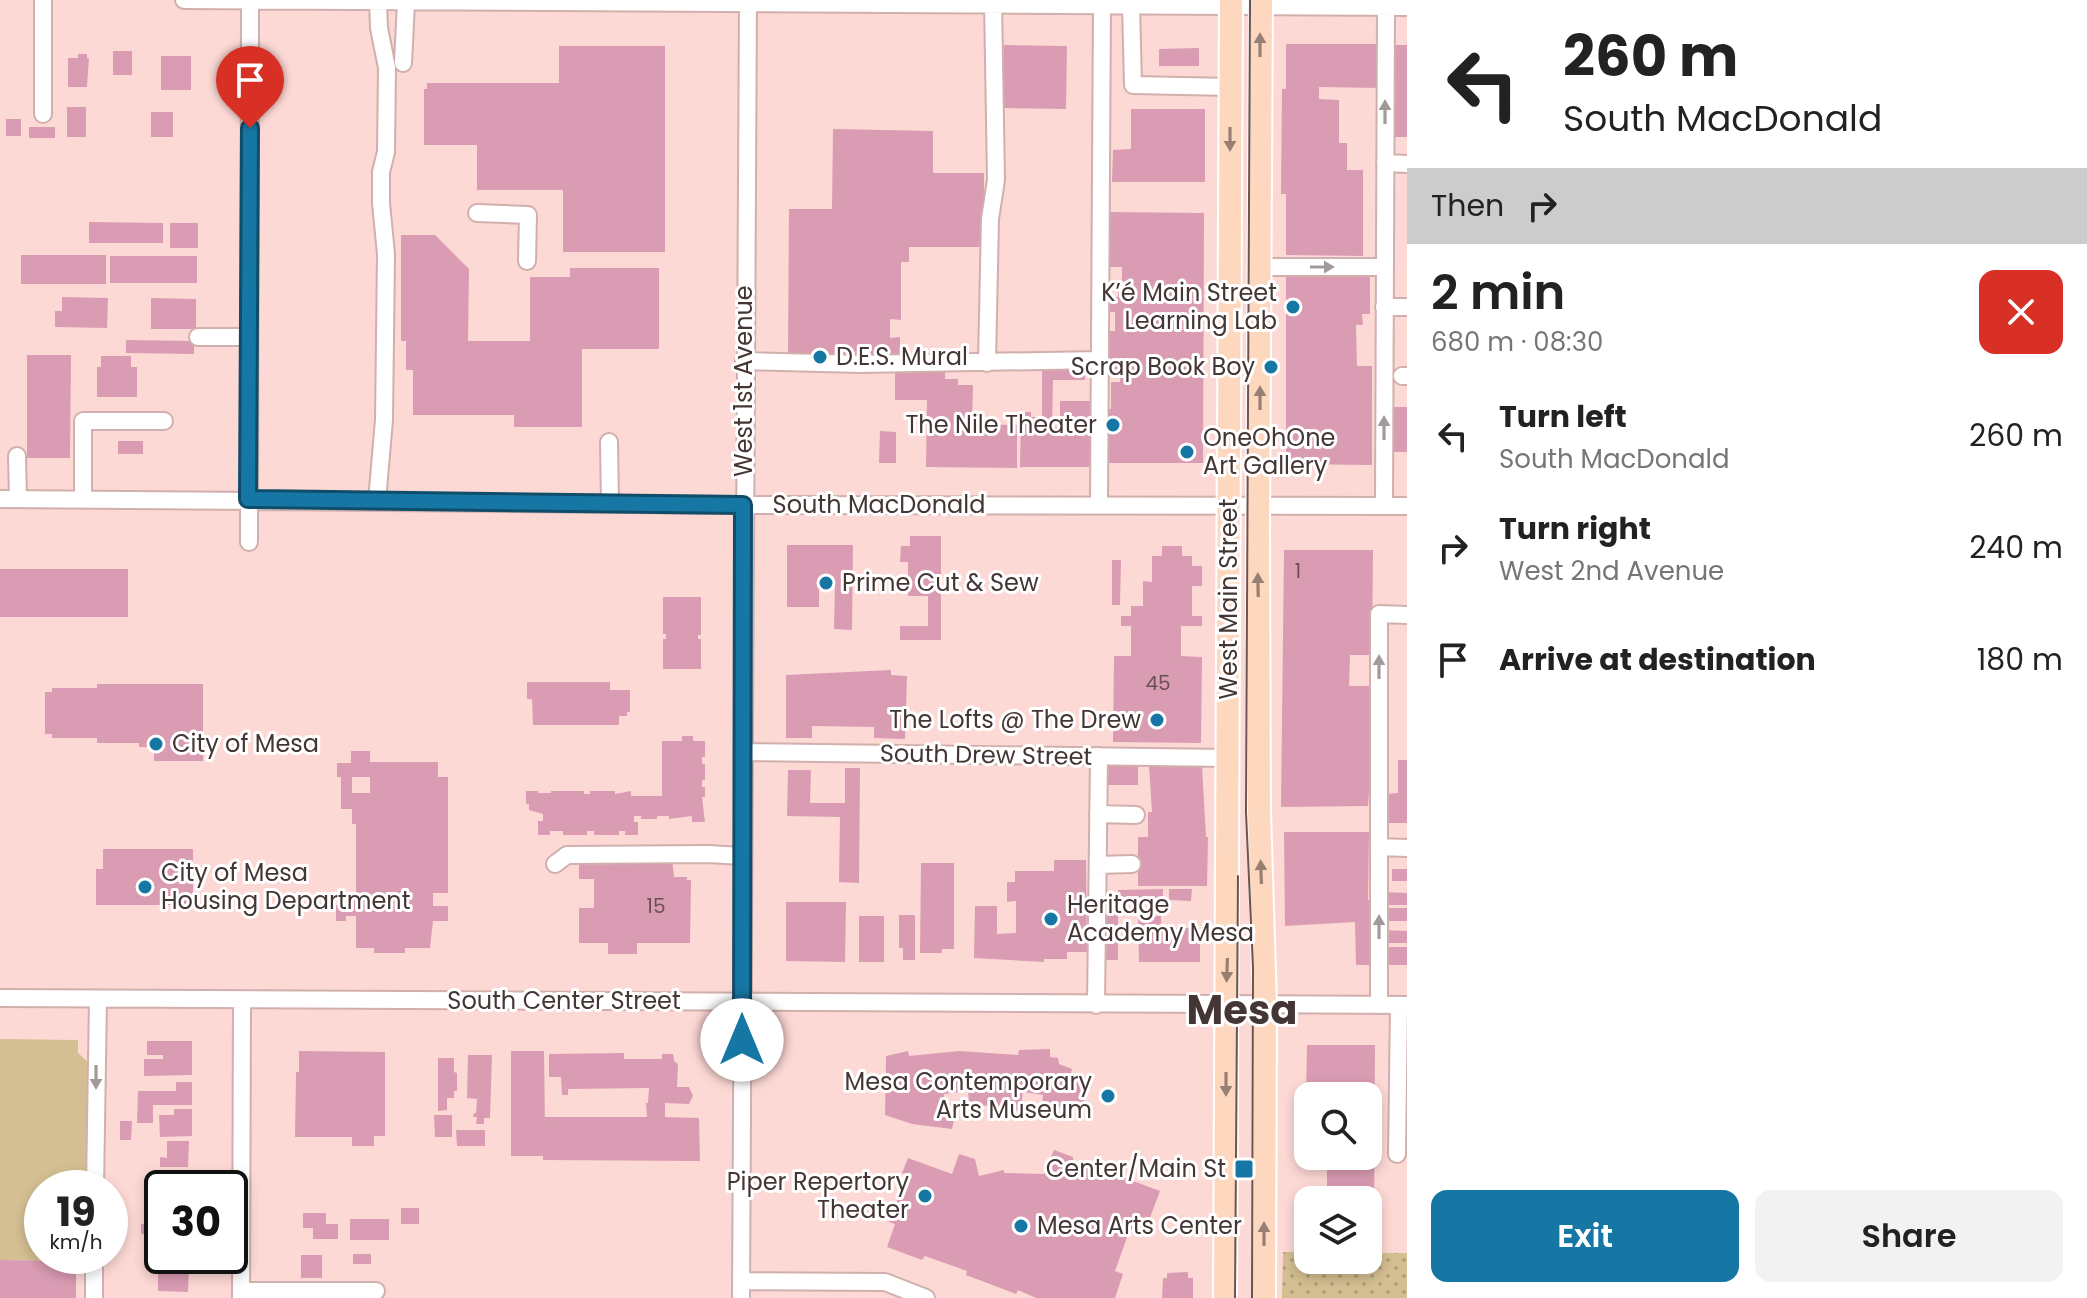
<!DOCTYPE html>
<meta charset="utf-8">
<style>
body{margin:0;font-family:Poppins,sans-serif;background:#f2f2f2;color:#222;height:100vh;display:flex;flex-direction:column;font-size:30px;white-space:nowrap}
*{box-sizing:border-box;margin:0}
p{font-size:26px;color:#767676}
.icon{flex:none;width:44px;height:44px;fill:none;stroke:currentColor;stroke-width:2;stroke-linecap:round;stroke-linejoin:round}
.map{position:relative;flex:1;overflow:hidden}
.drawer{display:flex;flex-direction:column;background:#fff;width:680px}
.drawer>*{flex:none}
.banner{background:#fff;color:#222;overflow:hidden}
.buttons{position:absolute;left:1294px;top:1082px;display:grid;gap:16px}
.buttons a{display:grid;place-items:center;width:88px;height:88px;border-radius:16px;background:#fff;box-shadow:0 4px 12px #0003;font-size:40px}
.speed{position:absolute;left:24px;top:1170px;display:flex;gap:16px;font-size:40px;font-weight:700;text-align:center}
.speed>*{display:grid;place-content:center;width:104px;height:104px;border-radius:50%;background:#fff;box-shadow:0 4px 12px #0003;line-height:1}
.speed small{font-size:20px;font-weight:400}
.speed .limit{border:4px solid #111;border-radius:12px;background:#fff;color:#111}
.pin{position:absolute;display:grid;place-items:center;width:68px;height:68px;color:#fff;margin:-82px -34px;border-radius:50% 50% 50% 0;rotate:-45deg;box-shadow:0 0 8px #0007}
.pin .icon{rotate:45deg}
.me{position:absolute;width:88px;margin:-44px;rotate:0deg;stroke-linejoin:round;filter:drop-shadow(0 0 6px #0008)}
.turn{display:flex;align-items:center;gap:28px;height:168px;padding:0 24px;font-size:36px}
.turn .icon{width:104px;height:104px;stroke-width:2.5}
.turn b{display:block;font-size:56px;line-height:68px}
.then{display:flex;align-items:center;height:76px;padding:0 24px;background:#0003;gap:16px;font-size:30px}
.round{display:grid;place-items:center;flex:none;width:84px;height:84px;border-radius:16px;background:#f2f2f2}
.head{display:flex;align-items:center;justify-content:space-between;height:136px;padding:0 24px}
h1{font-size:48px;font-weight:600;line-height:60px}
.action{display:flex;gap:16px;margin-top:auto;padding:16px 24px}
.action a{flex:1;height:92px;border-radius:16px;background:#1777a4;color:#fff;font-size:32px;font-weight:600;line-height:92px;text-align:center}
.action a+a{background:#f2f2f2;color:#222}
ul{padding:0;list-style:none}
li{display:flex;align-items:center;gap:24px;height:112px;padding:0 24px}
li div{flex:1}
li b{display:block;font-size:30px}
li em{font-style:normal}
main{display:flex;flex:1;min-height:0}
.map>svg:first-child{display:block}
</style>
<main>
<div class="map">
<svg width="1407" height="1298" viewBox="0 0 1407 1298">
<defs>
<pattern id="park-dots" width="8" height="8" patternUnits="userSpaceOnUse" patternTransform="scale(2)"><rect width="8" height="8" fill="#d4bf92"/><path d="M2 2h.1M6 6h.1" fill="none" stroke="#ae9c78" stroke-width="1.8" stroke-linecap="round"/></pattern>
</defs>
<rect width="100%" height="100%" fill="#fdd9d5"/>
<path fill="#d4bf92" d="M0,1039L78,1040V1053L88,1062L87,1188H42V1256H76V1261L0,1260Z"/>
<path fill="url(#park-dots)" d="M1283,1252H1308V1260H1368V1253H1407V1298H1282Z"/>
<path fill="#da9cb3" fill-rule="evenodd" d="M1286,44H1380V88L1319,87V99L1339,100V143H1347V170H1363V256L1286,255V194H1281L1282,89H1286Z
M1004,45L1067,46L1066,109L1003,108Z
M1392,45H1407V137H1392Z
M559,46H665V252H563V190H477V145H424V89H427V83H559Z
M1199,48V66H1159V49Z
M113,51H132V75H113Z
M78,54H87V58H89L87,87H68V58H78Z
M161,56H191V90H161Z
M67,107H86V137H67Z
M1131,109H1205V182H1112L1113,150L1131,149Z
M151,112H173V137H151Z
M6,119H21V136H6Z
M29,127H55V138H29Z
M833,129L933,131V173H984V247H909V262H901V320L890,319V338L900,337V356L788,355L789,209H832Z
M1108,212L1204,213L1203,463H1107V409H1111V382H1120L1121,369H1107V331H1115V312H1107V297H1118V282H1122V267H1108Z
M89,222L163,223V243H89Z
M170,223H198V248H170Z
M401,235H435L469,269L468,341H530V277H570V268H659V349H582V427H514V415H413V370H406V341H401Z
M21,255H106V284H21Z
M110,256H197V283H110Z
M1286,271L1370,272V314H1362L1363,325H1356L1357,366H1372V465L1286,464Z
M62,297L108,298L107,328L55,327V311H62Z
M151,298L196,299V329H151Z
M126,340L194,341V354L126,353Z
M27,355H71L70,458H27Z
M101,356H131V367H137V397H97V367H101Z
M1042,368H1085V380H1053L1052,427H1060V401H1090V467H1020L1021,412H1031V417H1042Z
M895,372H945V379H958V385H973L972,424L1017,425V468L926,467L927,400H895Z
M1393,407H1407V452H1393Z
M880,431L896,432V463H879Z
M118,441H143V454H118Z
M910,536H941V640H900V626H928V596H908V562H900L901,546H910Z
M787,545H853L852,630L834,629L835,583H819V607H787Z
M1162,546H1182V556H1192V566H1202V586H1192V616H1202V626H1181V656L1202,657L1201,743L1113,742L1114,656H1131V626H1121V616H1131V606H1143V581L1152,582V556H1162Z
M1284,550H1373L1372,655H1350L1349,686H1376V700H1370V719H1374V791H1369L1368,806L1281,807Z
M1112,560H1121L1120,605H1112Z
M0,569H128V617H0Z
M663,597H701V635H698V639H701V669H663V639H666V634H663Z
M891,670V675L907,676L905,739L874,738V727L812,726V738H786V675Z
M527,682H610V690H630V712H627V716H619V725H533L532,699H527Z
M97,684H203V761H154V747H139V743H97V738H52V734H45V692H52V688H97Z
M682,736H693V741H705V757H702V764H705V780H702V787H705V797H702L705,822H692V816L669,819V816H657V819H641V816H634V822H638V835H625V831H619V835H594V831H587V835H563V831H550V835H538V821H543V814L529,810V804H526V791H538V793H551V791H584V794H590V791H615V794L631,791V796H662V741H682Z
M351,751H370V762H438V777H448V893H433V906H448V921H433L430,948H405V953H374V948H356V916H346V921H336V905H346V895H356V824H352V809H341V777H337V763H351ZM352,777H370V793H352Z
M1398,760H1407V823H1386V794L1398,793Z
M1138,762V785H1104V763Z
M1149,766H1202L1206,837H1208L1207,886H1138V837H1148V812H1152Z
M845,768H860L859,883L839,882L840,817L787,816L788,770H811L810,803H845Z
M1284,832H1369L1368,900H1374L1373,965H1356L1355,922L1285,926Z
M103,849H193V905H96V869H103Z
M579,859H672L674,877H687V880H691L690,943H637V954H608V943H579V908H594V879H579Z
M1054,860H1086L1087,952H1067V959H1044V962L974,958L975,906H997V934L1016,933V901L1007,902V882H1015V871H1054Z
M921,863H954V949H942V953H920Z
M1392,869H1407V881H1392Z
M1163,889V901H1118V890Z
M1169,889H1192L1191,901L1169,900Z
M1384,892L1407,893V905H1384Z
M786,902H846L845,962L786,961Z
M1384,908H1407V921H1384Z
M1107,912H1118V960H1106Z
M899,915H915V960H903V948H899Z
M859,916H884V962H859Z
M1138,916H1161V928H1200V962H1139Z
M1384,930L1407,931V943H1384Z
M1385,947H1407V965H1385Z
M147,1041H192V1075L144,1076V1059H163V1055H147Z
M1307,1045H1375L1374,1228H1368V1200H1327V1156H1368V1096H1306Z
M1050,1049V1057L1058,1058L1059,1064L1072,1069L1071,1073L1091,1079L1083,1105L1068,1103L1066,1108L1042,1105L1043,1095L1023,1092L1020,1111L969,1103L968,1091L944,1094V1102L957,1105L952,1129L912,1124L885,1115L886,1056L908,1051L909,1056L959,1051L1018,1055L1019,1050Z
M299,1051L385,1052V1136H374V1146H352V1137H295L296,1072H299Z
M511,1051H544L545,1128V1117H647L646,1103H648L649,1088L568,1089V1095H562L561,1077H549V1054L624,1053V1059H662V1054H673L674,1061L678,1064L677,1087H689L693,1096L689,1104L665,1103V1117L699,1118L700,1161L543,1160V1156H511Z
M468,1055H492L490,1118H484V1124H476L477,1117H473L474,1113H476L477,1099L467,1098Z
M438,1058H454V1072L457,1073V1091H454V1098H447V1110L438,1111Z
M176,1082H192V1105H153V1123H137L138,1091H176Z
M174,1109H192V1136L160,1137L159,1115H174Z
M434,1115H452V1137H435Z
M120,1121H132L131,1140H120Z
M456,1130H485V1146H457Z
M167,1141H189L188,1167H160V1157L167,1158Z
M1054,1150L1073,1157L1074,1169L1108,1166L1109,1172L1160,1191L1144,1234L1130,1229L1115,1271L1123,1274L1115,1298H1036L1018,1290L1016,1294L966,1275L967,1271L925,1256L922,1260L887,1247L895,1224L889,1222L898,1198L902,1199L910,1177L902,1173L908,1158L952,1174L959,1154L975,1159L979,1176L1004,1170V1173L1044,1174Z
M189,1174L190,1188H168V1175Z
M401,1208H419V1224H401Z
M303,1213H326V1224H338V1239H313V1228H303Z
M350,1219H389V1240H350Z
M141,1224H162V1234H141Z
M353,1254H371V1264H353Z
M301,1255H322V1278H301Z
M0,1260L76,1261V1298H0Z
M158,1269H189L188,1292L158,1291Z
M1188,1272V1278H1193V1298H1162L1163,1278H1167V1273Z"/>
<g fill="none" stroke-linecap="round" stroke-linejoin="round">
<defs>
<path id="minor" d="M184,0L1407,7
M1131,4L1133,85L1231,87
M403,63L406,2
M43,114V0
M1385,163L1407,164
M477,213L528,215L527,261
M1260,267H1384
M1384,307H1407
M198,337H249
M744,361L860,364L1100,360
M987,363L990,219L996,180L993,0
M1402,376H1407
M609,442L610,504
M17,456L18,499
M0,499L743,505L1407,506
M83,499V421H164
M377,501L384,420L386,254L381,203V172L386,152L387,68L379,28L378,1
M1099,504L1102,4
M1384,506L1386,6
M249,542L250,0
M743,752L1229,758
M1098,814L1136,815
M1379,847L1407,848
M555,864L567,855L708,854L742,856
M1098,865L1132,864
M0,998L1407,1005
M1096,1005L1099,756
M1379,1005V614L1407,615
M1397,1154L1399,1005
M95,1188L98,999
M741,1281L885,1282L926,1298
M241,1291H376
M94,1298V1256
M241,1298L242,1000
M741,1298L748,0"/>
<path id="major" d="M1261,0L1258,533L1259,811L1265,1006L1264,1298
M1225,1298L1231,0"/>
</defs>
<use href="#minor" stroke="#d1afac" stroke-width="20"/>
<use href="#major" stroke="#fff" stroke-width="26"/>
<use href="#minor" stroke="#fff" stroke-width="16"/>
<use href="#major" stroke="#fed8be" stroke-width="22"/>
<path stroke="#685654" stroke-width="2" d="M1250,0L1246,812L1253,968L1252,1298
M1235,1298L1238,876"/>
</g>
<defs><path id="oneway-solid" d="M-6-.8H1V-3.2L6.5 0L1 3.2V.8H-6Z" transform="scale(2)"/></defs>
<g fill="#987f73">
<use href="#oneway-solid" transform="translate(1260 45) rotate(-90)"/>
<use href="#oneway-solid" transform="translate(1230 139) rotate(90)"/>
<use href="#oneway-solid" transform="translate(1260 398) rotate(-90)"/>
<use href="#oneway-solid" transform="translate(1258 585) rotate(-91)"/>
<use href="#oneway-solid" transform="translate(1261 872) rotate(-92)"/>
<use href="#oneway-solid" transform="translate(1227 970) rotate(92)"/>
<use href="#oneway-solid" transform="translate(1226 1084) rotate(90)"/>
<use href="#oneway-solid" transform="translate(1264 1234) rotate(-90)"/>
</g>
<g fill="#a29a9a">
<use href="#oneway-solid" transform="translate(1385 112) rotate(-90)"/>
<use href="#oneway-solid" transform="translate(1322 267)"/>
<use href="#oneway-solid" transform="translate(1384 428) rotate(-90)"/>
<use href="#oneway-solid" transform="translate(1379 667) rotate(-90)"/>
<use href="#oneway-solid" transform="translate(1379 927) rotate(-90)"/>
<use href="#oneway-solid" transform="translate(96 1077) rotate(90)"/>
</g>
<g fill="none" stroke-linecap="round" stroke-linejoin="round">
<defs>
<path id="route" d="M250,128L248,499L743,505L742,1040"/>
</defs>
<use href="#route" stroke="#0f4d6b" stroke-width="20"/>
<use href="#route" stroke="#1777a4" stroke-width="14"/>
</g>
<g fill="#1777a4" stroke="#fff" stroke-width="3">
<circle cx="1293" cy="307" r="8"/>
<circle cx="820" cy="357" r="8"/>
<circle cx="1271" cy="367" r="8"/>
<circle cx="1113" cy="425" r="8"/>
<circle cx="1187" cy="452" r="8"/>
<circle cx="826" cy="583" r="8"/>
<circle cx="1157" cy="720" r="8"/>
<circle cx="156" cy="744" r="8"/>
<circle cx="145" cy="887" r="8"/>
<circle cx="1051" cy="919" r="8"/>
<circle cx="1108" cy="1096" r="8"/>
<rect x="1234" y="1159" width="20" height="20" rx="4"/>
<circle cx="925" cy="1196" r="8"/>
<circle cx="1021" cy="1226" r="8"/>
</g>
<g text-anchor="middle" stroke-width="6" stroke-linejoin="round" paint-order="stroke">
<g font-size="20" fill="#6a5054">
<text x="1298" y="578">1</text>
<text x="1158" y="690">45</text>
<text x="656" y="913">15</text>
</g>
<g font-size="24" fill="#443635" stroke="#fff" text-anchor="end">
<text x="1277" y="301">K’é Main Street<tspan x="1277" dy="28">Learning Lab</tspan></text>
<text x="836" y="365" text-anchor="start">D.E.S. Mural</text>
<text x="1255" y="375">Scrap Book Boy</text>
<text x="1097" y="433">The Nile Theater</text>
<text x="1203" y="446" text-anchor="start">OneOhOne<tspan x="1203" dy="28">Art Gallery</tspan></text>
<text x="842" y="591" text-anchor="start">Prime Cut &amp; Sew</text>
<text x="1141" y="728">The Lofts @ The Drew</text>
<text x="172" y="752" text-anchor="start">City of Mesa</text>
<text x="161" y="881" text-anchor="start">City of Mesa<tspan x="161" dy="28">Housing Department</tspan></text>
<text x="1067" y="913" text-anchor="start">Heritage<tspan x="1067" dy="28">Academy Mesa</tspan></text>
<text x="1092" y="1090">Mesa Contemporary<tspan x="1092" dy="28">Arts Museum</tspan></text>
<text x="1226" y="1177">Center/Main St</text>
<text x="909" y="1190">Piper Repertory<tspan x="909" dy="28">Theater</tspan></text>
<text x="1037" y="1234" text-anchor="start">Mesa Arts Center</text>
</g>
<g font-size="24" fill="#443635" stroke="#fff">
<text transform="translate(744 381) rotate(-90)" y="8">West 1st Avenue</text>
<text x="879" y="513">South MacDonald</text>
<text transform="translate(1229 599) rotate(-90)" y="8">West Main Street</text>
<text transform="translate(986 755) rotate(1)" y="8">South Drew Street</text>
<text x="564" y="1009">South Center Street</text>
</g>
<g font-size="40" font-weight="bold" fill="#443635" stroke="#fff">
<text x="1242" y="1024">Mesa</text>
</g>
</g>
</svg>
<div class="buttons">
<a><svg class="icon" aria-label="search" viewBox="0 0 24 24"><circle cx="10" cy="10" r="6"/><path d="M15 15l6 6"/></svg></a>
<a><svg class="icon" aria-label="layers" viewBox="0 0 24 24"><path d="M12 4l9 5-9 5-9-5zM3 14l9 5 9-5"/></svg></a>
</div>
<div class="speed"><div>19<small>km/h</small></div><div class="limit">30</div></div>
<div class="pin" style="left:250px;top:128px;background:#d93025"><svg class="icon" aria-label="arrive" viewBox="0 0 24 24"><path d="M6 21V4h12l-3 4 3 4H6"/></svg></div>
<svg class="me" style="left:742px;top:1040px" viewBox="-20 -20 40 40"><circle r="19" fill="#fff"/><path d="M0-13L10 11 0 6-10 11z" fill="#1777a4"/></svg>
</div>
<section class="drawer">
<div class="banner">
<div class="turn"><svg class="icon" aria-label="left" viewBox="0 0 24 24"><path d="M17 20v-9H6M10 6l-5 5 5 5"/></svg><div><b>260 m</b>South MacDonald</div></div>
<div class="then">Then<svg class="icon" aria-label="right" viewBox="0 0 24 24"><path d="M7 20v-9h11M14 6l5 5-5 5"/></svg></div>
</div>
<div class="head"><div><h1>2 min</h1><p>680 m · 08:30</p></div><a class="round" style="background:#d93025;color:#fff"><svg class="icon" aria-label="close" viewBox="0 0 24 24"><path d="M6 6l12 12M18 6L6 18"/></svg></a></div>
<ul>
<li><svg class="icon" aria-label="left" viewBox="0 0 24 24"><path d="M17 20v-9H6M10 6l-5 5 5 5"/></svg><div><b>Turn left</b><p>South MacDonald</p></div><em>260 m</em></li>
<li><svg class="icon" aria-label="right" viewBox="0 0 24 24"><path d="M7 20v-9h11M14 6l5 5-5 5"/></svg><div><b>Turn right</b><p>West 2nd Avenue</p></div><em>240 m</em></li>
<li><svg class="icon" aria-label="arrive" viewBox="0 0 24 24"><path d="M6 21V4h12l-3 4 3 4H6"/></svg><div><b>Arrive at destination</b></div><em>180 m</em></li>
</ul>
<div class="action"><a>Exit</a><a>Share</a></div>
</section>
</main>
